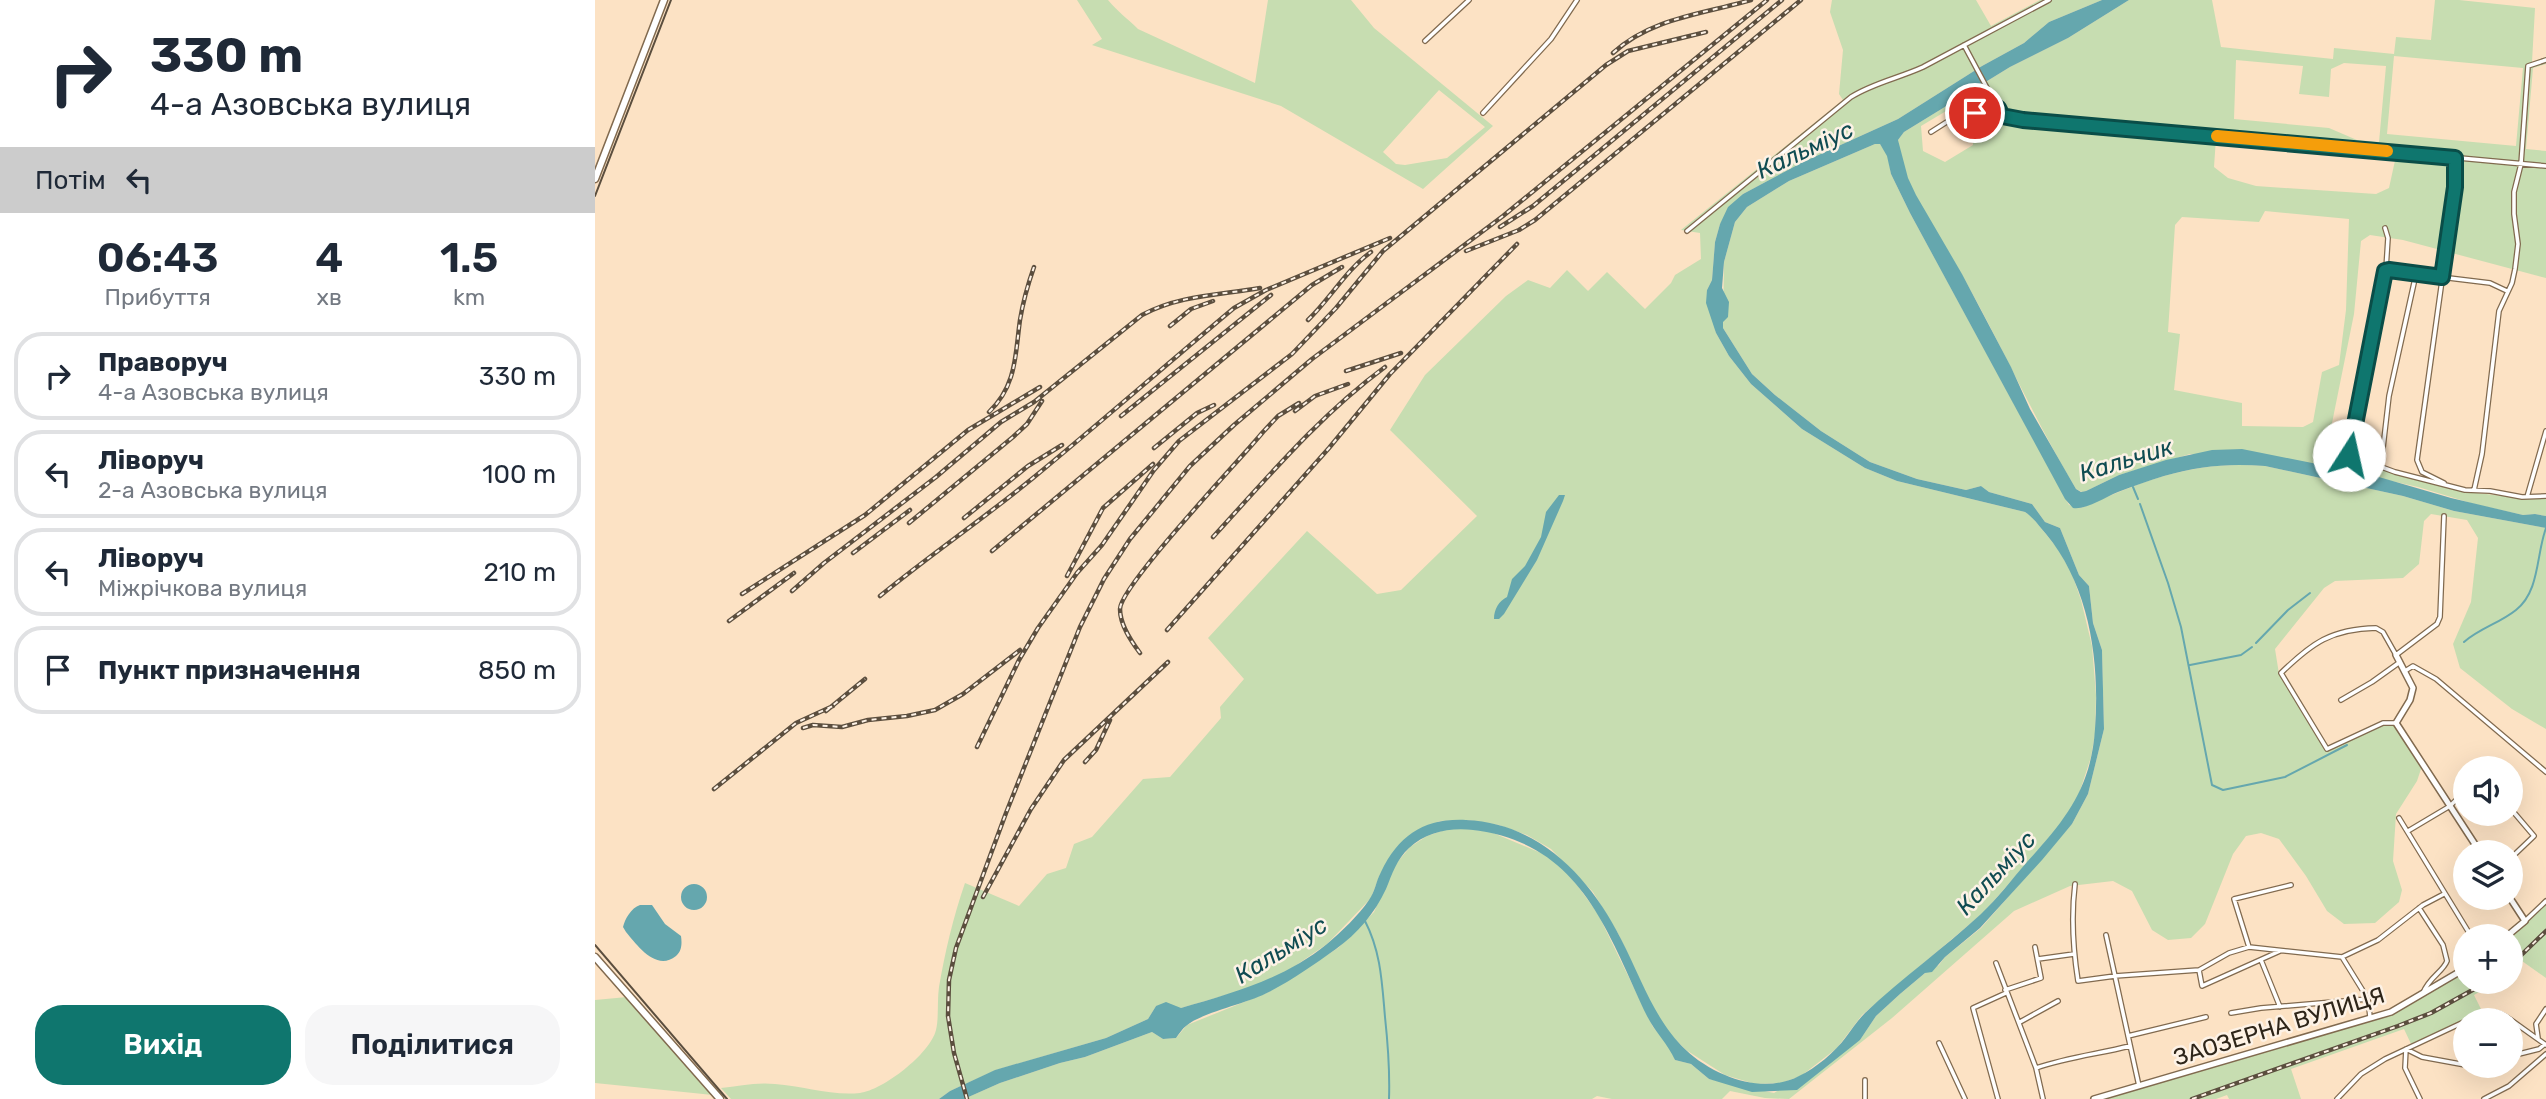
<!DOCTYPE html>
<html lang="uk">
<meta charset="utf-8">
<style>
body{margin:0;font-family:Rubik,sans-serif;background:#f6f6f7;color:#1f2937;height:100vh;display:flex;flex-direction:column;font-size:26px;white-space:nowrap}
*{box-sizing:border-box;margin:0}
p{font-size:23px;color:#747a83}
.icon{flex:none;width:38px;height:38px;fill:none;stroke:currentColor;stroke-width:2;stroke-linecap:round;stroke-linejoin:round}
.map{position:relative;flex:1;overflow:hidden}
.panel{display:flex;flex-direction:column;background:#fff;width:595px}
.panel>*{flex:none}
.guide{background:#fff;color:#1f2937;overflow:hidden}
.fabs{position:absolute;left:1858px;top:756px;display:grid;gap:14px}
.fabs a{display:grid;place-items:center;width:70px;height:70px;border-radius:50%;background:#fff;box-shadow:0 7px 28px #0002;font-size:35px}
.pin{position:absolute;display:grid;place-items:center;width:60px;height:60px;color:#fff;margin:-30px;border:4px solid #fff;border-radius:50%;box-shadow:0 2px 7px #0007}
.me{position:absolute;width:77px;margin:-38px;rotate:10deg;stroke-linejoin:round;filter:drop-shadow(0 0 5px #0008)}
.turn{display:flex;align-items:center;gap:24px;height:147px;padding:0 35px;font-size:32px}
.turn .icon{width:91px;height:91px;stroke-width:2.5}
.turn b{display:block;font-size:49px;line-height:60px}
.then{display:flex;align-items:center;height:66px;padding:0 35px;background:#0003;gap:14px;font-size:26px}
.eta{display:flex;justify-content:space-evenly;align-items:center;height:119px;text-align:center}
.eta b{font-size:42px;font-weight:600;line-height:49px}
.button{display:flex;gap:14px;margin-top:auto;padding:14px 35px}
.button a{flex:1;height:80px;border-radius:28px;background:#0f766e;color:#fff;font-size:28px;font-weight:600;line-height:80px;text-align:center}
.button a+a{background:#f6f6f7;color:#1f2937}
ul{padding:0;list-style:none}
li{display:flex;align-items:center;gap:21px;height:88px;margin:0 14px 10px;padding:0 21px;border:4px solid #e0e1e3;border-radius:28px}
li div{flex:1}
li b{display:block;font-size:26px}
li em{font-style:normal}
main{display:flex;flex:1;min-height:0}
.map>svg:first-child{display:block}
</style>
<main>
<section class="panel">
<div class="guide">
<div class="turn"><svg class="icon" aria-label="right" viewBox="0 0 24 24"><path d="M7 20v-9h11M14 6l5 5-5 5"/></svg><div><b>330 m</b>4-а Азовська вулиця</div></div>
<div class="then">Потім<svg class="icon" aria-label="left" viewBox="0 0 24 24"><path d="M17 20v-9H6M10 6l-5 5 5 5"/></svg></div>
</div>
<div class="eta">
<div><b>06:43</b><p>Прибуття</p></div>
<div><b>4</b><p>хв</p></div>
<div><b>1.5</b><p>km</p></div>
</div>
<ul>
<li><svg class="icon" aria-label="right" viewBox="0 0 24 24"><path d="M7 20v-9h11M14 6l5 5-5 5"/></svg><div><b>Праворуч</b><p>4-а Азовська вулиця</p></div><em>330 m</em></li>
<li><svg class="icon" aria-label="left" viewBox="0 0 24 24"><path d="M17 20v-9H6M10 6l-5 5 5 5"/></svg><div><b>Ліворуч</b><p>2-а Азовська вулиця</p></div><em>100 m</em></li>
<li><svg class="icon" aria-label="left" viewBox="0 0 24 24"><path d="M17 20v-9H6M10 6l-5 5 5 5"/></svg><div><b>Ліворуч</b><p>Міжрічкова вулиця</p></div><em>210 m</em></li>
<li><svg class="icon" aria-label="arrive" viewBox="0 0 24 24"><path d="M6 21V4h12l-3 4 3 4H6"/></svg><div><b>Пункт призначення</b></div><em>850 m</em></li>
</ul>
<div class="button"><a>Вихід</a><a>Поділитися</a></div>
</section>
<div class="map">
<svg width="1951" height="1099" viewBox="0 0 1951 1099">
<rect width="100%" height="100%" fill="#fce2c4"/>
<path fill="#c7ddb1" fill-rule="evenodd" d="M482,0H513C523,12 532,18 543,29L660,83L673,0H756L779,28L898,126L828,189L686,106L497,45L507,39ZM844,90L890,127L852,158L810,165L801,164L788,152Z
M1237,0H1381L1396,26L1445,0H1507L1454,22L1429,43L1387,66L1303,119L1208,162L1148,194L1125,224L1120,242L1117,280L1112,290L1121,333L1134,356L1156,384L1207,429L1270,468L1302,481L1430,512L1437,517L1463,549L1477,574L1486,600L1497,646L1501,695L1500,734L1496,757L1482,800L1465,825L1389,912L1267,1015L1242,1048L1206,1076L1186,1083L1160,1084L1130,1075L1091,1050L1072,1031L1062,1017L1024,935L998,892L956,849L932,835L904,825L873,820L844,821L785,874L776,898L732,944L697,968L665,985L586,1008L561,1006L553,1019L511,1038L401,1070L355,1091L344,1099H136L126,1088C144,1086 162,1082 180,1084C209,1086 236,1096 265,1093C288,1090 335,1054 341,1030C344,1017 342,1001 344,987C350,952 358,918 370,883L424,906L452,874L471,868L479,844L497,837L548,779L575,777L626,718L625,707L649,679L613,638L712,531L782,594L806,590L882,516L795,430L830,375L911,296L933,280L955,288L972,270L993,291L1012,272L1050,309L1076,283L1080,275L1106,259L1105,233L1086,230L1248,100L1244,94L1248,50L1235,12Z
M1534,0H1617L1626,47L1738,59L1739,48L1799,54L1801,37L1836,40L1840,0H1864L1940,8L1937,62L1951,57V64L1938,68L1931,149L1951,151V278L1808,240L1775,235L1766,241L1759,314L1736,428L1751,457C1767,462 1782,468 1797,473C1813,478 1828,481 1844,483C1853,484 1861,491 1870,492C1897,494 1924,499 1951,499V516L1940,514L1928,515L1879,504L1823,487L1739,468L1595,454L1524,475L1491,491L1487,492L1481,489C1439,419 1407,345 1367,275C1344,234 1305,189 1303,140L1309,132L1415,67L1473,38ZM1799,56L1928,68L1921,146L1792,134ZM1641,60L1708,66L1704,94L1734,97L1736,69L1749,63L1791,66L1784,142L1762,140L1734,128L1639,119ZM1368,101L1377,116L1378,145L1350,162L1328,151L1326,126ZM1621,138L1801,155V156L1794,188L1781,194L1661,186L1633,178L1619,167ZM1670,211L1754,219L1751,310L1744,365L1727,372L1718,422L1708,427L1647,426V403L1579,390L1585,334L1573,332L1580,225L1587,217L1664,222Z
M1280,144H1285L1293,156L1296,174L1315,213L1474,505L1486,508C1550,480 1599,460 1670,466L1808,496L1859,511L1951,528V729L1917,709L1865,668L1858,644L1876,602L1883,538L1872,520L1836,514L1829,521L1824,564L1808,578L1740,581L1729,588L1680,649L1684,674L1731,751L1789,725L1800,724L1827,766L1822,781L1801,814L1798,861L1807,890L1804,902L1780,923L1749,924L1732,911L1711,876L1684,839L1666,833L1651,836L1638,854L1610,924L1596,938L1573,940L1557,930L1537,891L1518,881L1475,886L1419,911L1297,1018L1194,1099L1170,1098L1135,1091L1127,1099H1017L1002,1096L997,1099H369L405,1083L465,1063L490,1057L557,1032L568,1039L581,1038L592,1025L674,992L743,948L779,912L800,865L815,847L832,836L853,829H872L896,832L946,853L965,865L982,885L1003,914L1058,1027L1075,1047L1080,1060L1096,1064L1114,1079L1179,1093L1265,1040L1281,1016L1305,994L1330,973L1344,965L1350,957L1386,928L1477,824L1493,794L1509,729L1507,650L1498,623L1494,586L1484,575L1465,528L1450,522L1437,504L1394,492L1386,486L1371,490L1322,479L1275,462L1226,431L1180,395L1157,374L1128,328L1129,262L1140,222L1152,207L1194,181Z
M1951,901V978L1927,961L1916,971V936H1912Z
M1871,968V982H1901L1879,995L1887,1011L1817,1046L1809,1029L1696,1069L1706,1099H1634L1632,1095L1621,1099H1499L1796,1012Z
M32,997L118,1095L0,1083V1000Z"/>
<path fill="#65a7ae" d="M1507,0H1534L1473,38L1415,67L1309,132L1303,140L1313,178L1321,195L1367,274L1416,367L1435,409L1481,489L1486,492L1491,491L1524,475L1571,460L1617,450L1647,449L1777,475L1856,498L1928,515L1940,514L1951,516V528L1859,511L1808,496L1670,466C1634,463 1603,466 1569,476C1553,481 1538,486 1523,492C1510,497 1492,510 1478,508L1470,499L1315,213L1296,174L1292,156L1285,144H1280L1194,181L1152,207L1140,222L1129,262L1127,288L1134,302L1133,317L1128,322V328L1157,374L1180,395L1226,431L1275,462L1322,479L1371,490L1386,486L1394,492L1437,504L1450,522L1465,528L1484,575L1494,586L1498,623L1507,650L1509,729L1493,794L1477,824L1447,860L1385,928L1350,957L1337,972L1330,973L1305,994L1281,1016L1265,1040L1202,1090L1157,1092L1114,1079L1096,1064L1080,1060C1073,1044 1060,1032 1052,1016C1012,931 986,843 878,830C856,827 831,832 814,848C802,859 797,874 791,889C780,913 762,934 741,949C720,964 697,980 674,992C654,1003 605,1013 591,1026C587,1029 584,1034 581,1038L568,1039L557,1032L490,1057L465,1063L405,1083L369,1099H344L355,1091L400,1070L511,1038L553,1019L561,1006L571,1002L586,1008C638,993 689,979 732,944C746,932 764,915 774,900C780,892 781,881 786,872C804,835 829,818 871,820C944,823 995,877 1026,939C1054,994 1068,1049 1130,1075C1153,1085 1182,1088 1204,1076C1221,1068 1240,1052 1251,1037C1257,1029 1263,1020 1270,1013C1307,978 1349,948 1386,914C1403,898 1417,879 1432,862C1470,820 1496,789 1500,729C1505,662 1495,587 1451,534C1444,526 1439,518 1430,512L1302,481L1270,468L1207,429L1156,384L1134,356L1121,333L1111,303L1112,290L1117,280L1120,242L1125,224L1133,207L1148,194L1208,162L1303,119L1387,66L1429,43L1454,22Z
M964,495H970L968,501L942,560L909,614L904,619H899C899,609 904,601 912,597L917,579L930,566L946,537L951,512Z
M86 897a13 13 0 1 1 26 0a13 13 0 1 1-26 0Z
M45,905H57L70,924L86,936C87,943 87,951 81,956C61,972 42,945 31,932L28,927C30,919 36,908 45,905Z"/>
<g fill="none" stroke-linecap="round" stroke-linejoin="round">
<path stroke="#65a7ae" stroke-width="2" d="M1538,487L1543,499
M1545,504L1573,583L1586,627L1617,785L1628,790L1690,777L1752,745
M1869,642C1885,628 1905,623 1921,610C1945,591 1941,555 1951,528
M1661,643L1693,610L1715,593
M1595,665L1646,655L1657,647
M770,921C786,952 787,983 790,1017C793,1045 795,1071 794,1099"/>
<defs>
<path id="street" d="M830,41L874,0
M1369,45L1407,116L1951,166
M888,113L956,39L982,0
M1336,132L1358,118L1403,108
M1790,228L1793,238L1791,269L1821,274
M1092,231L1256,97C1278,83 1304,78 1328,67L1454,0
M1791,269L1753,450L1754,455L1800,472L1870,490L1895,491L1927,497L1951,496
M1786,465L1794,396L1821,274L1895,283L1912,291
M1849,483L1827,472L1822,460L1860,187V159
M1879,490L1887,454L1904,311L1917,283L1920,269L1923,244L1919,214V192L1926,164L1933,66L1951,60
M1932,497L1951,431
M1810,671L1818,666L1841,679L1951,772
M1746,700L1777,682L1805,662
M1801,723H1788L1732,749L1686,673C1717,643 1736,629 1781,628L1788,632L1801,655L1842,624L1845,617L1849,516
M1916,809L1939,836L1916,858
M1804,818L1876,936
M1813,831L1855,806L1871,790
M1480,884C1476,917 1478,949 1483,981L1520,976L1604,970L1634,953L1654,947L1747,957L1783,940L1828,905L1849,894
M1824,908L1848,945L1852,961C1848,972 1834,977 1828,993
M1930,921L1951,901
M1511,935L1544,1086
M1654,947L1639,899L1696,885
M1747,957L1773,999L1775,1017
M1443,959L1479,954
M1666,960L1685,1007
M1401,963L1441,1068L1448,1099
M1604,970L1607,986L1685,951
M1410,990L1446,978L1440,947
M1636,1013L1666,1008L1773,999
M1872,1020C1889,1011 1899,1008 1916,1020
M1916,1020L1951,1045
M1425,1022L1463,1001
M1533,1036L1611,1017
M1943,1038L1941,1024L1951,1009
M1344,1043L1370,1099
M1916,1056L1944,1049L1950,1044
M1441,1068C1474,1057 1503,1054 1535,1046
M1270,1099V1080
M1403,1099L1378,1008L1411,993
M1742,1099L1766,1074L1790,1059L1871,1021
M1825,1099L1810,1068L1811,1049L1827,1057L1876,1066
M1889,1099L1914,1086L1951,1054"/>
<path id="secondary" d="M1801,655L1818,688L1815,700L1801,723L1885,852
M1912,936L1930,921L1915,898
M1499,1099L1796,1012L1871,968"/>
<path id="primary" d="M0,179L69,0
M0,957L125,1099"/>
</defs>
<use href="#street" stroke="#816a4f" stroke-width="6"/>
<use href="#secondary" stroke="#816a4f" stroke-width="8"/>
<use href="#primary" stroke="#816a4f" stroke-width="9"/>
<use href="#street" stroke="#fff" stroke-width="3.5"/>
<use href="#secondary" stroke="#fff" stroke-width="5"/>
<use href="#primary" stroke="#fff" stroke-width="6"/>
<path stroke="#5b4e3e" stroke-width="2" d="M0,196L76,0
M0,945L132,1099"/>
<defs>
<path id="rail" d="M1018,53C1056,18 1108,14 1156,0
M905,227L938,206L1187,0
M871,251L924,230L940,220L1206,0
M713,320C735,299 751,270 776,252
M575,326L596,309L618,301
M751,371L806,353
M700,411L720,396L753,384
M394,412C422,385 420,355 425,320C428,302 433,284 439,267
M526,416L676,295
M559,448L602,413L619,405
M369,518L433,466L467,445
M314,523L418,437L432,424L447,401
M618,537C673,477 725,415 790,367
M397,551L717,285L747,267
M258,553L315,510
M472,576L508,508L558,464
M197,591L229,563L341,477L406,422L439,402L547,315C584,295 625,295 665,288
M147,594L270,515L373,430L445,387
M285,596C335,555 388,519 438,478C506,422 572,364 639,308L671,290L795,238
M134,621L199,573
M572,630L734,448L795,374L922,244
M545,653C536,641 525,625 525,609C525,586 646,459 668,432L683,416L704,403
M231,711L270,679
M208,728L218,725L247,727L273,720L312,716L340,710L368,694L425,650
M382,747L424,660L443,628L482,573L507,545L559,470L584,441L697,354L741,308L788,251L1011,65L1033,51L1111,32
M490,762L501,750L515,720
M119,789L201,723L238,706
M388,897L436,809L469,760L573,662
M1916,965L1951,931
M372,1099L359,1053L353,1016L354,980L361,948L411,813L485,627L509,579L535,539L595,466L639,425L717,359L908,216L1172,0
M1597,1099L1803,1026L1836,1013L1892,982"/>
</defs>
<use href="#rail" stroke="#5b4e3e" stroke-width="4.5"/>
<use href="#rail" stroke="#fdf2e6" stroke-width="2" stroke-dasharray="5" stroke-linecap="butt"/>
</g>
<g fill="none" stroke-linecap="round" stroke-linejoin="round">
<defs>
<path id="route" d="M1380,113L1403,108L1407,116L1428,120L1860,158V187L1847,277L1794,270L1790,271L1754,455"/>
</defs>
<use href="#route" stroke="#0a4d48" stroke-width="18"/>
<use href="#route" stroke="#0f766e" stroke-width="12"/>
<path stroke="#f59e0b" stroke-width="12" d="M1622,136L1792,151"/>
</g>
<g text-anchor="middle" stroke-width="5" stroke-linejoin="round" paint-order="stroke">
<g font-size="23" fill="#2e2519" stroke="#fdf2e6">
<text transform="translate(1684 1026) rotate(-17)" y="8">ЗАОЗЕРНА ВУЛИЦЯ</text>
</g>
<g font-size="24" font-style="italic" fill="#104c52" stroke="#fdf2e6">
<text transform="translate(1210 150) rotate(-25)" y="8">Кальміус</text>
<text transform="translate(1531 460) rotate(-17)" y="8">Кальчик</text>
<text transform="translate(1401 873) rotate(-47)" y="8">Кальміус</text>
<text transform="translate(686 950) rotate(-32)" y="8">Кальміус</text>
</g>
</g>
</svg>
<div class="fabs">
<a><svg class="icon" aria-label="sound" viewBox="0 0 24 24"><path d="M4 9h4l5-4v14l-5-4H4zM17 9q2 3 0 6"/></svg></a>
<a><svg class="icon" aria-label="layers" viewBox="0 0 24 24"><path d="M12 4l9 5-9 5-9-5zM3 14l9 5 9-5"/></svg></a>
<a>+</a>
<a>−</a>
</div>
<div class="pin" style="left:1380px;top:113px;background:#d93025"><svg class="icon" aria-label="arrive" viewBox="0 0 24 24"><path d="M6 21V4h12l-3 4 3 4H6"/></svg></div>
<svg class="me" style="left:1754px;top:455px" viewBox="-20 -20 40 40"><circle r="19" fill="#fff"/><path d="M0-13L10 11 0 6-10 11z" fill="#0f766e"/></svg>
</div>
</main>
